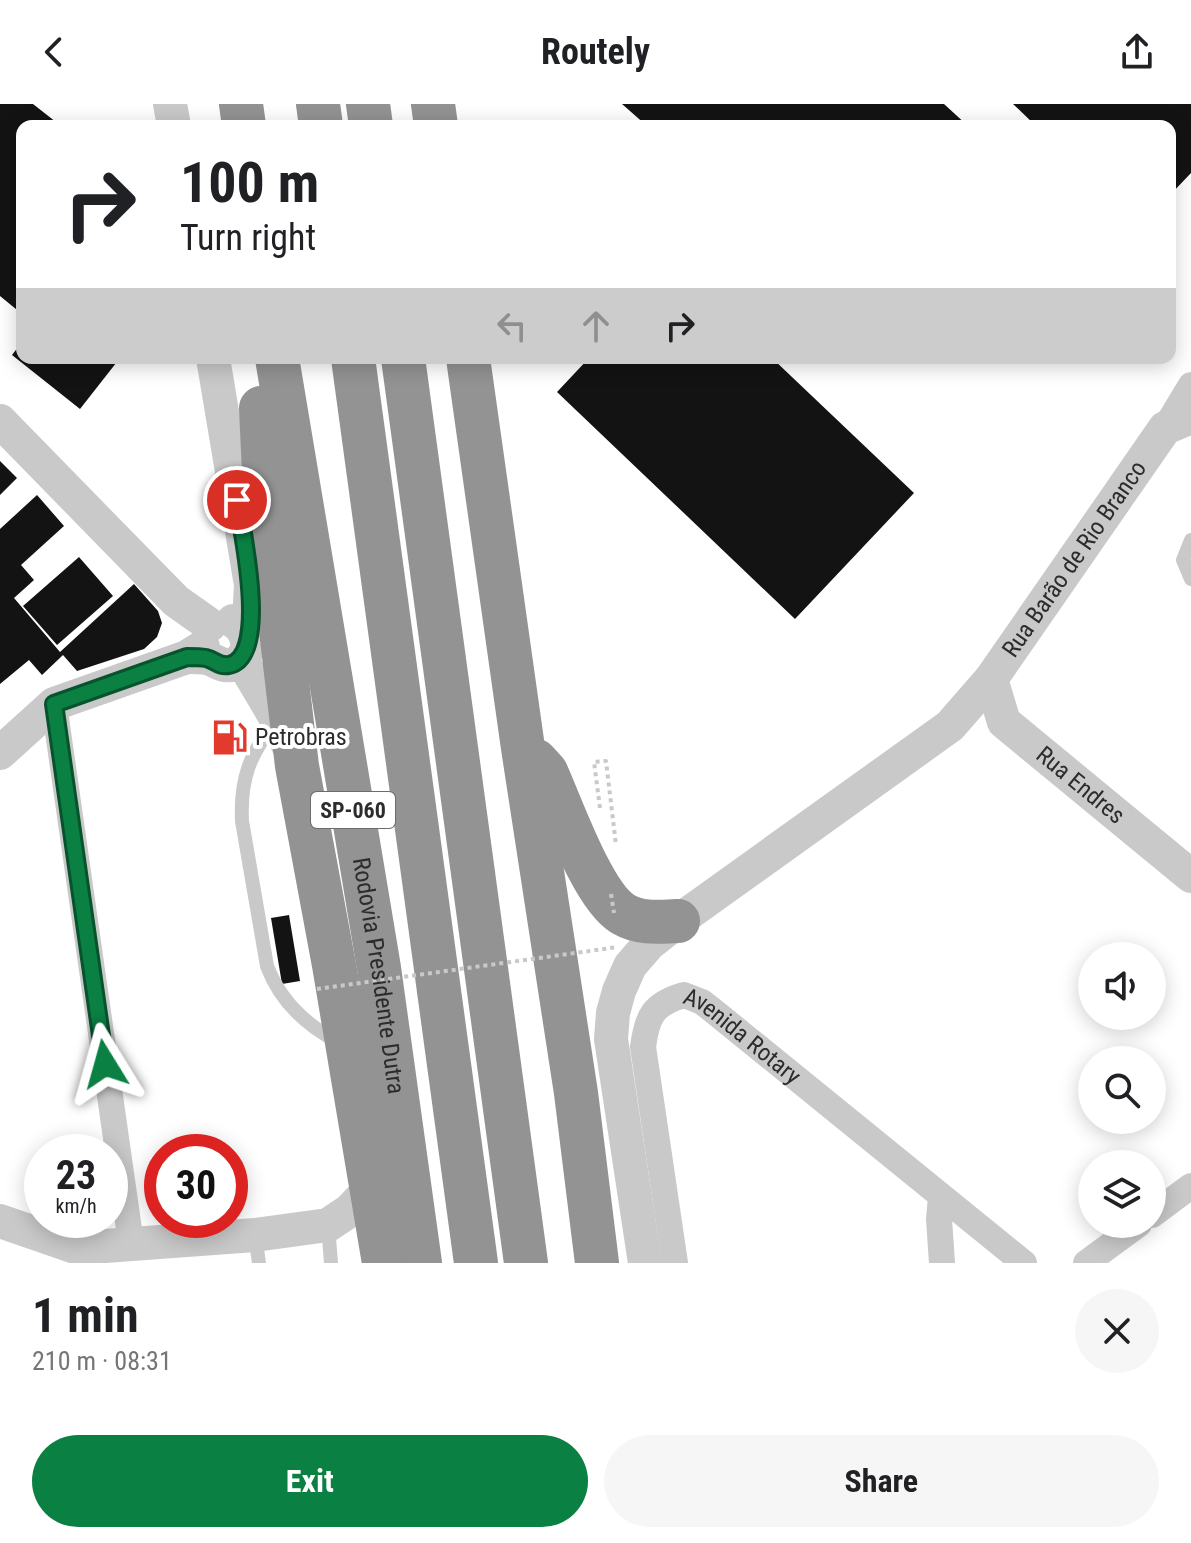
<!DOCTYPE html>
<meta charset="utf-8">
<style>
body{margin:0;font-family:"Roboto Condensed",sans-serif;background:#f6f6f6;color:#202124;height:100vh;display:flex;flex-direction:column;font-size:30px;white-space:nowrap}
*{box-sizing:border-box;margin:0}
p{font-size:26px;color:#757577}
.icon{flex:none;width:44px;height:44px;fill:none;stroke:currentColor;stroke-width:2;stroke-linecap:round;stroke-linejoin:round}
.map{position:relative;height:1159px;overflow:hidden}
.panel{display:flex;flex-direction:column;background:#fff;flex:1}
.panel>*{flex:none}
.banner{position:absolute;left:16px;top:16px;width:1160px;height:244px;border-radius:16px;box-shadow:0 4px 20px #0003;background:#fff;color:#202124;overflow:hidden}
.fabs{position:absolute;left:1078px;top:838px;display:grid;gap:16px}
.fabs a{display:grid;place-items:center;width:88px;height:88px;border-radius:50%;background:#fff;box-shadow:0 4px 20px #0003;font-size:40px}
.speed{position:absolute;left:24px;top:1030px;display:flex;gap:16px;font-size:40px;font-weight:700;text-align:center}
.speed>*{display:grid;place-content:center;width:104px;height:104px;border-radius:50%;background:#fff;box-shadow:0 4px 20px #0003;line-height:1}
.speed small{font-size:20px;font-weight:400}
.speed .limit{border:12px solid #d22;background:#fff;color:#111}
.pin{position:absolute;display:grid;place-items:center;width:68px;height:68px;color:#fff;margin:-34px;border:4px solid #fff;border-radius:50%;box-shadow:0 2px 8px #0007}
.me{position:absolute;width:88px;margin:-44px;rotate:352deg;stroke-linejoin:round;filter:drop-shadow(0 0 6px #0008)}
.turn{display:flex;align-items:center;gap:28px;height:168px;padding:0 32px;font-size:36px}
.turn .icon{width:104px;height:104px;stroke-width:2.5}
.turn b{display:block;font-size:56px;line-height:68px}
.lanes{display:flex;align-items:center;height:76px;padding:0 32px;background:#0003;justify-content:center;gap:40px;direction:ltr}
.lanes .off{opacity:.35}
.round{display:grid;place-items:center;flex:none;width:84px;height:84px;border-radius:42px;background:#f6f6f6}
.head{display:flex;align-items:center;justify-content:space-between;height:136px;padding:0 32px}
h1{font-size:48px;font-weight:700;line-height:60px}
.action{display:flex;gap:16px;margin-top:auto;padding:16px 32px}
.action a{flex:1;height:92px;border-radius:48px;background:#0b8043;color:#fff;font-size:32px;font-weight:700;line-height:92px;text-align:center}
.action a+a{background:#f6f6f6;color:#202124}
header{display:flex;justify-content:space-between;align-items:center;height:104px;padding:0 32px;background:#fff;font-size:36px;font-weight:700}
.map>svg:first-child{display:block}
</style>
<header><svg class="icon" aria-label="back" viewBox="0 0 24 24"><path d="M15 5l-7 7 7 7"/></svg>Routely<svg class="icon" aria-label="share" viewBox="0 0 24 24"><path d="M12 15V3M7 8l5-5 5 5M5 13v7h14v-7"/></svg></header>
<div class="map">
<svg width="1191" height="1159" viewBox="0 0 1191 1159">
<rect width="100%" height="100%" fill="#fff"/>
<path fill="#131313" d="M0,0H33L61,22H22V210L0,192Z
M622,0H944L968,22H647Z
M1013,0H1191V69L1170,91V22H1036Z
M22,238V254H120L80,305L12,251Z
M589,254H772L914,389L795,515L557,288Z
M0,357L17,374L0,391Z
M37,391L64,422L21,461L34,476L14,494L60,548L134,480L158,507L162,519L157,533L144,545L77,567L63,551L42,571L29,556L0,580V425Z
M79,453L113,492L57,541L23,502Z
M289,811L300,877L282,880L271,814Z"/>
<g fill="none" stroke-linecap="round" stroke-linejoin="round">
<path stroke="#c9c9c9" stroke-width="4" stroke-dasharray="4 4" stroke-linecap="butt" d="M600,704L594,658L606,657L616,741"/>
<path stroke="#c9c9c9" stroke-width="14" d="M1191,436L1183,456L1191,475
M277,616C250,649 240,674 242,717L267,862C280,897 307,922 340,939
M328,1121L331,1159
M255,1131L259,1159"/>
<g stroke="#c9c9c9" stroke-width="26">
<path d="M1165,324L1191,281"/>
<path d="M54,600L131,1139"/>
<path d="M941,1093L939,1115L942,1159"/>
<path d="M1152,1111L1191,1082"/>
<path id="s1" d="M675,1159L643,943C647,912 653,900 684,891L702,898L716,909L1024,1159"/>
<path d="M1086,1159L1139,1120"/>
</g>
<g stroke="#c9c9c9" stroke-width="34">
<path d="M170,0L174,22"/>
<path d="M213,254L251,481L248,533"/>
<path d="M0,317L176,497L210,521"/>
<path d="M187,553C193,553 201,553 207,554C216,556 221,563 231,561C255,555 250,527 233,517"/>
<path d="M241,555L277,616L287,639"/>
<path id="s2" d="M991,575L1004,618L1191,772"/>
<path d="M0,649L54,600L187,553L203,543"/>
<path d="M0,1117L78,1144L255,1131L328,1121L349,1107L372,1083"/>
<path id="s3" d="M645,1159L611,935L613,909L619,887L630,862L649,840L678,817L950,622L991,575L1165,324L1191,313"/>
</g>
<g stroke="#939393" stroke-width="44">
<path d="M241,0L244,22"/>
<path d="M318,0L321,22"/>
<path d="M368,0L371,22"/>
<path d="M433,0L436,22"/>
<path id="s4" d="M277,254L379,864L420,1159"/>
<path d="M353,254L476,1159"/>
<path d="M403,254L526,1159"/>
<path d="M468,254L523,644L576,989L597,1159"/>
<path d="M261,304L265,391L297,662L334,861L384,1159"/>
<path d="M536,657L546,668C562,703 592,791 623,810C640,820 658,818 678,817"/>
</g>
<path stroke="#c9c9c9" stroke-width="4" stroke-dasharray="4 4" stroke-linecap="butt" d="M611,790L614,809
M317,885L618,843"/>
</g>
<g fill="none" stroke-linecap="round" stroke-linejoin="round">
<defs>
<path id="route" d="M105,960L54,600L187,553C193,553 200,553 206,554C215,556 219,563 229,561C270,553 242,425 237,396"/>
</defs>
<use href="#route" stroke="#07532c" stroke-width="20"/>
<use href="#route" stroke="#0b8043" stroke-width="14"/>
</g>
<defs>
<symbol id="fuel-bare" viewBox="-9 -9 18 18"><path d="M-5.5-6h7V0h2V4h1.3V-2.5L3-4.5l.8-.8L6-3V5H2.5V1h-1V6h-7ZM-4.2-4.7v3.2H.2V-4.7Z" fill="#e33a2e" stroke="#fff" stroke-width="2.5" paint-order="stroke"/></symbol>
</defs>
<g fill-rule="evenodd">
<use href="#fuel-bare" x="204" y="608" width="51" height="51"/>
</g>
<g text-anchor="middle" stroke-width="8" stroke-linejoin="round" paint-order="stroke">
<rect fill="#fff" stroke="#6b6b6b" stroke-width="2" x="311" y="688" width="84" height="36" rx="6"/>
<g font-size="22" font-weight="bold" fill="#2c2c2c">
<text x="353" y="714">SP-060</text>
</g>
<g font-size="24" fill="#2c2c2c" stroke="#fff">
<text dy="8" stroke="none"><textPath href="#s3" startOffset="912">Rua Barão de Rio Branco</textPath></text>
<text dy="8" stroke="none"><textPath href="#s2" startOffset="144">Rua Endres</textPath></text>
<text dy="8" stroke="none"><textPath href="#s4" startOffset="626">Rodovia Presidente Dutra</textPath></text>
<text dy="8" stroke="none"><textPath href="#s1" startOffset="362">Avenida Rotary</textPath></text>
</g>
<g font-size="24" fill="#2c2c2c" stroke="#fff" text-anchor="start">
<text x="255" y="641">Petrobras</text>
</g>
</g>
</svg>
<div class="fabs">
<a><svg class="icon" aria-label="sound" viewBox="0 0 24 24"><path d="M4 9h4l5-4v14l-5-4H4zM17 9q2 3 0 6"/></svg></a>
<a><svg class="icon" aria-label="search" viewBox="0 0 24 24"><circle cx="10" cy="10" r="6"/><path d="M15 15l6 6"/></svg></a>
<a><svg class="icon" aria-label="layers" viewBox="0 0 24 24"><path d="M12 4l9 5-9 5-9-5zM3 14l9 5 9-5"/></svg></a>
</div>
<div class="speed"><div>23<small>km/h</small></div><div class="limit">30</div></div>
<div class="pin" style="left:237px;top:396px;background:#d93025"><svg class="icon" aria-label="arrive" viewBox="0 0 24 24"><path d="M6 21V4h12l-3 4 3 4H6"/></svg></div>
<svg class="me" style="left:105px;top:960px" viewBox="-20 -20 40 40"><path d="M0-17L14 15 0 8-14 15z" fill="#0b8043" stroke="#fff" stroke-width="4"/></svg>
<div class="banner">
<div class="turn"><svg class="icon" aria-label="right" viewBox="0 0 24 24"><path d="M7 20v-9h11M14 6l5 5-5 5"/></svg><div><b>100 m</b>Turn right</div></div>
<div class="lanes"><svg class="icon off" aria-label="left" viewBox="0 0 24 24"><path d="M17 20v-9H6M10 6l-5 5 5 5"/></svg><svg class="icon off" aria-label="ahead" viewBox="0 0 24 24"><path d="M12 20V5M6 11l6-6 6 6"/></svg><svg class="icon" aria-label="right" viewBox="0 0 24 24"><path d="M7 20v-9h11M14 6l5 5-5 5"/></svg></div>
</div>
</div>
<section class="panel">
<div class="head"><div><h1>1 min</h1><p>210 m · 08:31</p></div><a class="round"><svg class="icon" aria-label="close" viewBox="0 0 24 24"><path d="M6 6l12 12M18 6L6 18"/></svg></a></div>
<div class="action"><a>Exit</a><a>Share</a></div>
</section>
